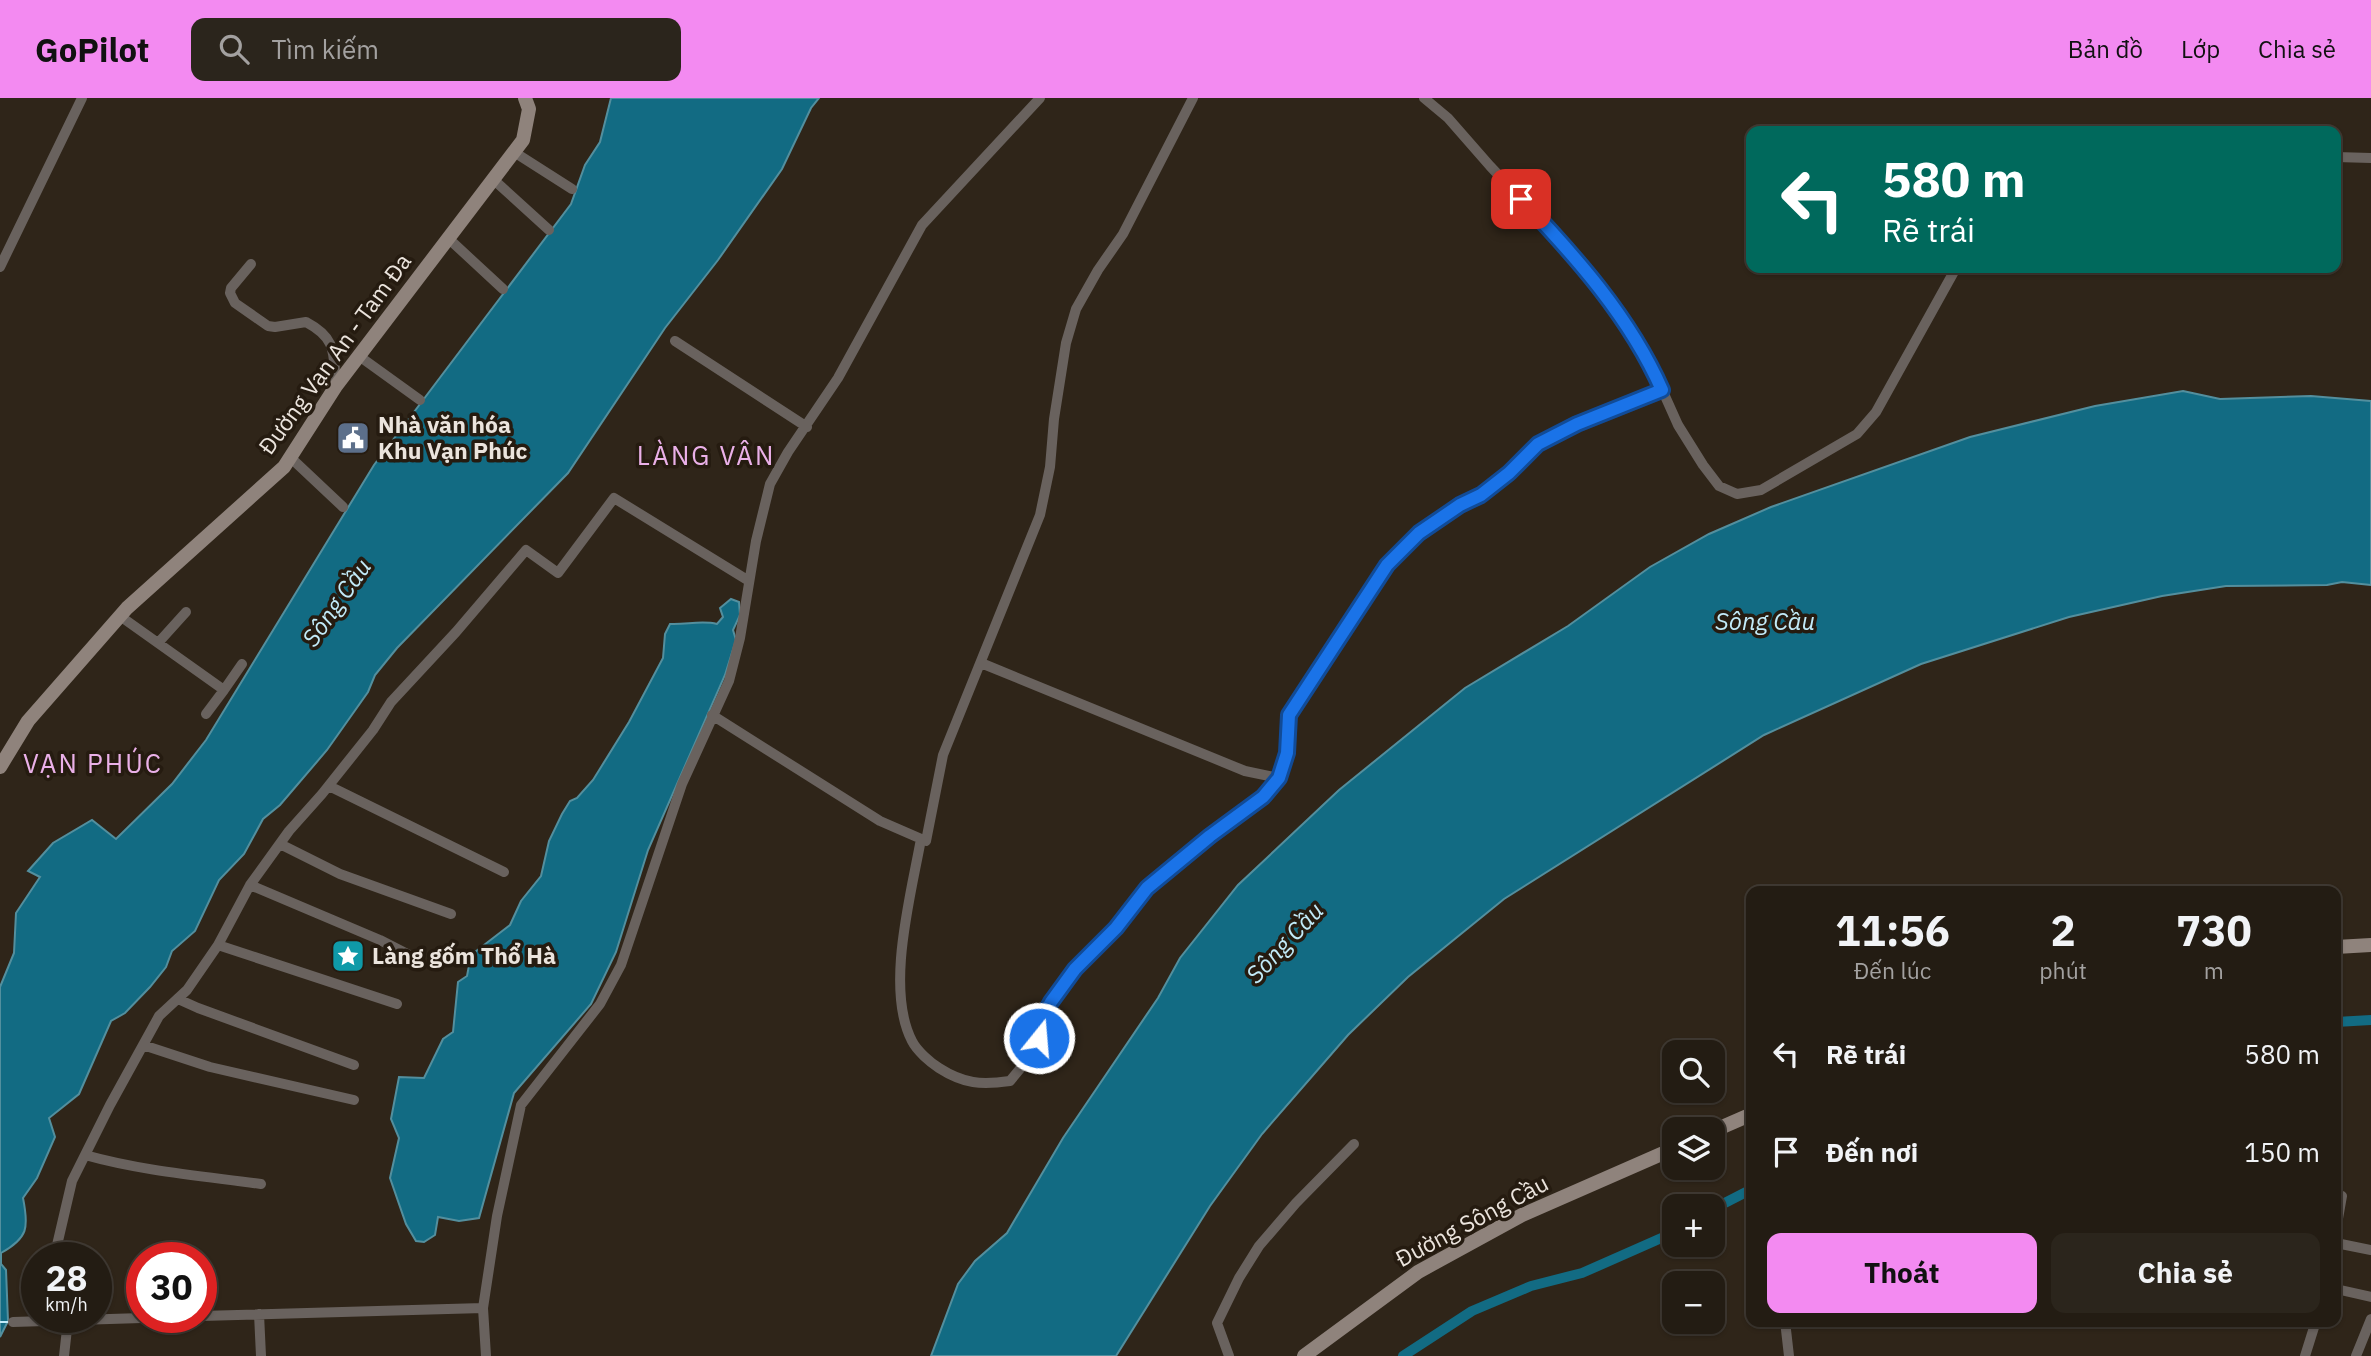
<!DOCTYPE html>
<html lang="vi">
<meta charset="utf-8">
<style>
body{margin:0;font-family:"IBM Plex Sans",sans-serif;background:#2b251c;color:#f1f3f6;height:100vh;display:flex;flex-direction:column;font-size:26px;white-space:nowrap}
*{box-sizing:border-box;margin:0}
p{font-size:23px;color:#a3a1a0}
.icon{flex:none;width:38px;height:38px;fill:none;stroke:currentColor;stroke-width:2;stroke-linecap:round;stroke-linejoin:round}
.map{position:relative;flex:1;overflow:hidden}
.drawer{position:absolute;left:1746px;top:788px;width:595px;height:441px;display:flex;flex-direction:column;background:#231c13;border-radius:14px;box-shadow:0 2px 5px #0004,0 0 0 2px #403a33}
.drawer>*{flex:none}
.hud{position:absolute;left:1746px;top:28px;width:595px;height:147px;border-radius:14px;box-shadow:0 2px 5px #0004,0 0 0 2px #403a33;background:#00695c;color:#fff;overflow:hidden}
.fabs{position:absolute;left:1662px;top:942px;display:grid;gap:14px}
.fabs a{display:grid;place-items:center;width:63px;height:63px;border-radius:14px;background:#231c13;box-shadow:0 2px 5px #0004,0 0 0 2px #403a33;font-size:35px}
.speed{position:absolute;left:21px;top:1144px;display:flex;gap:14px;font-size:35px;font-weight:700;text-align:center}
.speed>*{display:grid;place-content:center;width:91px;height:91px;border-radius:50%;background:#231c13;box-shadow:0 2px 5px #0004,0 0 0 2px #403a33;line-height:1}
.speed small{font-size:18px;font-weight:400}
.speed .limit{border:10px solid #d22;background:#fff;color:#111}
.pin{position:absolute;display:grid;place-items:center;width:60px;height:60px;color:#fff;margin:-30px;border-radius:14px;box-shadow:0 4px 10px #0006}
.me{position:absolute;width:77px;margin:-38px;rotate:17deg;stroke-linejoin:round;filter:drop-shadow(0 0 5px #0008)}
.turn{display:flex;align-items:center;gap:24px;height:147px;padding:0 21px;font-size:32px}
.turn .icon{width:91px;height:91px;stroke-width:2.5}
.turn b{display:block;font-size:49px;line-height:60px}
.eta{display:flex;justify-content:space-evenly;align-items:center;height:119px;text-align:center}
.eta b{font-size:42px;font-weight:700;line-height:49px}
.primary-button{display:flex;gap:14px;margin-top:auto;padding:14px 21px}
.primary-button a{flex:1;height:80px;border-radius:14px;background:#f38af1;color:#111;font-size:28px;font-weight:700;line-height:80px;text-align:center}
.primary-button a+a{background:#2b251c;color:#f1f3f6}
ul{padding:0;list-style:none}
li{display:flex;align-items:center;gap:21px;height:98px;padding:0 21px}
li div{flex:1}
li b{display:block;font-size:26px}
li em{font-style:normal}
header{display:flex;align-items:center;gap:42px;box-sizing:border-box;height:98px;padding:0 35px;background:#f38af1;color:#111}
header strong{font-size:33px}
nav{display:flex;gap:38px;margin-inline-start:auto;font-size:24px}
.search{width:490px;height:63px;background:#2b251c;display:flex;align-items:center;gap:18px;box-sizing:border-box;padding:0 24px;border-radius:14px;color:#a3a1a0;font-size:26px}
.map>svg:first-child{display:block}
</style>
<header>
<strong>GoPilot</strong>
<div class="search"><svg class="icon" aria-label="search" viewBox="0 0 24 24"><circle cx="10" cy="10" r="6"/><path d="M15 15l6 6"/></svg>Tìm kiếm</div>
<nav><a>Bản đồ</a><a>Lớp</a><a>Chia sẻ</a></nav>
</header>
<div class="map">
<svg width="2371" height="1258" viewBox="0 0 2371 1258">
<rect width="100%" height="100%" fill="#2f2519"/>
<path fill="#126b83" stroke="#538f9e" stroke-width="2" d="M611,0H819L811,10L782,71L718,162L665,230L568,375L397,550L375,577L368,594L327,652L280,707L263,721L244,756L219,782L195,833L172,853L166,869L150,889L125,915L111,923L79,996L49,1020L55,1039L37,1080L23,1100C29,1130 28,1140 1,1155V1166L6,1172L8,1223L0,1239V889L14,855L16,815L40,779L28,773L53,745L92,722L116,741L172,686L206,642L374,367L571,106L585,67L600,44Z
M2183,293L2220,301L2311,298L2371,303V487L2342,484L2327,487L2226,488L2162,498L2069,519L1921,566L1764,637L1504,801L1408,879L1348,937L1262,1036L1210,1108L1116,1258H931L958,1186L975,1163L1007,1135L1063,1040L1158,900L1180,860L1238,787L1339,692L1465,590L1568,528L1650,469L1709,436L1771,409L1970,339L2095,308Z
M731,501L739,504L740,517L733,532L736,542L725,577L648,752L616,854L591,906L514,995L479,1120L459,1123L438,1119L435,1137L424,1144L416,1143L406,1126L390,1080L399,1040L391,1021L399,979L424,980L443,941L453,934L458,884L467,878L471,857L510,827L521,803L541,778L549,743L562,716L570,703L577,700L593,682L629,624L663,560L665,536L670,526C686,527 701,522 717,526L723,519L720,510Z"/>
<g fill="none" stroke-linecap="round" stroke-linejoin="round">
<path stroke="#126b83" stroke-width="10" d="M2336,924L2371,922
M1713,1111L1752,1091
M1403,1258L1472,1213L1531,1188L1582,1175L1675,1134"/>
<path stroke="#c2ebf9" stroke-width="2" stroke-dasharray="9 7" stroke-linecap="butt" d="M0,1224H9"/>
<path stroke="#69625e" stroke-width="10" d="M1424,0L1448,20L1490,68L1552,134L1609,203L1652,269L1678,327L1703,367L1719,388L1737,396L1761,392L1857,336L1876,314L1956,170
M514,54L572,91
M2336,59L2371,60
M494,82L549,132
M449,141L503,191
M251,166L231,190L230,195L235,205L268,228L275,229L306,224C338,241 333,256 336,288
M0,169L82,0
M675,243L807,329
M359,258L420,302
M291,360L343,409
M120,518L224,592L242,566
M158,545L186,514
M981,565L1245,673L1279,680
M206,616L224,592
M712,617L880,723L926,743L943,657L1040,417L1050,369L1054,321L1066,245L1076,211L1098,172L1123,136L1193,0
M329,688L504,774
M921,741C911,797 885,891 912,943C917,953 930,964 939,970C964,986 981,987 1010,983L1029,960L1039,940V926L1051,904L1075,871L1116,830L1147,790L1210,738L1263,699L1279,680L1287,655L1289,617L1387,467L1419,435L1459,407L1481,397L1509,375L1538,346L1577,326L1662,292
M280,746L340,776L451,816
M250,787L380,842L417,861
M218,847L250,787L289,733L322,696L373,632L391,604L456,534L526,452L558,475L614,400L749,483
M178,901L198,910L354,967
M143,947L210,969L354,1002
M85,1057C142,1073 202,1078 261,1086
M2336,1132L2342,1098
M2336,1145L2371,1152
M54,1160L72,1083L110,1007L159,918L187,892L218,847L397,906
M2336,1191L2371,1199
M259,1216L261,1258
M201,1218L483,1210
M1785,1223L1789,1258
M13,1224L142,1220
M64,1258L68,1222
M486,1258L483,1210L497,1118L521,1007L600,906L621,867L682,686L729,583L740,540L756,443L770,386L788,354L838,280L922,127L1040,0
M1229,1258L1217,1225L1239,1180L1259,1148L1296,1105L1354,1046
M2305,1258L2316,1223
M2356,1258L2371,1221"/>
<path stroke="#8f837c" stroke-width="14" d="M0,669L28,623L127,510L284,369L336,288L523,42L529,11L525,0
M2336,849L2371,847
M1713,1033L1752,1016
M1304,1258L1418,1174L1522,1117L1675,1050"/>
</g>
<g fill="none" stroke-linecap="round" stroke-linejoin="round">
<defs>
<path id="route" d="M1039,940V926L1051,904L1075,871L1116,830L1147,790L1210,738L1263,699L1279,680L1287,655L1289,617L1387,467L1419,435L1460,407L1481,397L1509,375L1538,346L1577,326L1662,292C1630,219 1575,158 1521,101"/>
</defs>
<use href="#route" stroke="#114b97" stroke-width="18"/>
<use href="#route" stroke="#1a73e8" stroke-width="12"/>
</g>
<defs>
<symbol id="civic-square" viewBox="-11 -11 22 22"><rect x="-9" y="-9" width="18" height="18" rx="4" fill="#5c6f8a" stroke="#251b10"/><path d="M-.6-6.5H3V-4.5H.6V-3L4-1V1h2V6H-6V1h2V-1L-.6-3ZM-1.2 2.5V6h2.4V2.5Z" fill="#fff"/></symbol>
<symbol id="sight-square" viewBox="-11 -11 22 22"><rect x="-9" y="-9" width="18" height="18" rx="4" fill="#0f9aa8" stroke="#251b10"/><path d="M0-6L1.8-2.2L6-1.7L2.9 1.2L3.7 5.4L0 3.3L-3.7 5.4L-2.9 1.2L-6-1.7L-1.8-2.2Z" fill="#fff"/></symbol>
</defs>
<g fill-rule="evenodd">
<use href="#civic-square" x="334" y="321" width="38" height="38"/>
<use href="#sight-square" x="329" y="839" width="38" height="38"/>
</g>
<g text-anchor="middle" stroke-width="7" stroke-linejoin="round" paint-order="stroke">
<g font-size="23" fill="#ebe4dd" stroke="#251b10">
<text transform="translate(335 256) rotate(-54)" y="8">Đường Vạn An - Tam Đa</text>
<text transform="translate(1472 1123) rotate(-28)" y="8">Đường Sông Cầu</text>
</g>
<g font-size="23" font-weight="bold" fill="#ebe4dd" stroke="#251b10" text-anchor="start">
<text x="378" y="335">Nhà văn hóa<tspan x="378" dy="26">Khu Vạn Phúc</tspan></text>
<text x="372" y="866">Làng gốm Thổ Hà</text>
</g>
<g font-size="24" font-style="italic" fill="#c2ebf9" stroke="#251b10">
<text transform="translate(337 505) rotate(-55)" y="8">Sông Cầu</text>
<text x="1765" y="532">Sông Cầu</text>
<text transform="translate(1285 845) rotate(-47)" y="8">Sông Cầu</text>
</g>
<g font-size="26" letter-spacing="2" fill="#eab0e8" stroke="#251b10">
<text x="706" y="367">LÀNG VÂN</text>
<text x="93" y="675">VẠN PHÚC</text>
</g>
</g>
</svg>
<div class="fabs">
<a><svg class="icon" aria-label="search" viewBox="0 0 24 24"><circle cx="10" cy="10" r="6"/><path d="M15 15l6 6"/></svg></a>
<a><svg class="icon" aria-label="layers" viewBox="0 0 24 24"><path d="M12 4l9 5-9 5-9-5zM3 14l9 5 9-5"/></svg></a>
<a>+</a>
<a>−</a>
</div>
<div class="speed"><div>28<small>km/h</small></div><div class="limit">30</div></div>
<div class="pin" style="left:1521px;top:101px;background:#d93025"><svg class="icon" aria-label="arrive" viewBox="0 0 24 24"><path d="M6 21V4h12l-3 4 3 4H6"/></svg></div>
<svg class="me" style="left:1039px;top:940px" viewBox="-20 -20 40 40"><circle r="17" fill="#1a73e8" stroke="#fff" stroke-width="3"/><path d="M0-11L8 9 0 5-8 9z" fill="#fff"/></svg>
<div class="hud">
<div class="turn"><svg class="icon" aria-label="left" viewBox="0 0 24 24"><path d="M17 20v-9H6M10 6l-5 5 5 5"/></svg><div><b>580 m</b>Rẽ trái</div></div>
</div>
<section class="drawer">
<div class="eta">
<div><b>11:56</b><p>Đến lúc</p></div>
<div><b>2</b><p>phút</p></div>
<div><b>730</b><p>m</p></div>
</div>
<ul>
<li><svg class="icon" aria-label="left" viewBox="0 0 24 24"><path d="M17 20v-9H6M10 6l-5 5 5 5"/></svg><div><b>Rẽ trái</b></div><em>580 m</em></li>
<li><svg class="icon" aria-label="arrive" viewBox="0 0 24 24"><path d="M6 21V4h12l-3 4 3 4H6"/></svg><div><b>Đến nơi</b></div><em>150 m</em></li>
</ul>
<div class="primary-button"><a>Thoát</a><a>Chia sẻ</a></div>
</section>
</div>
